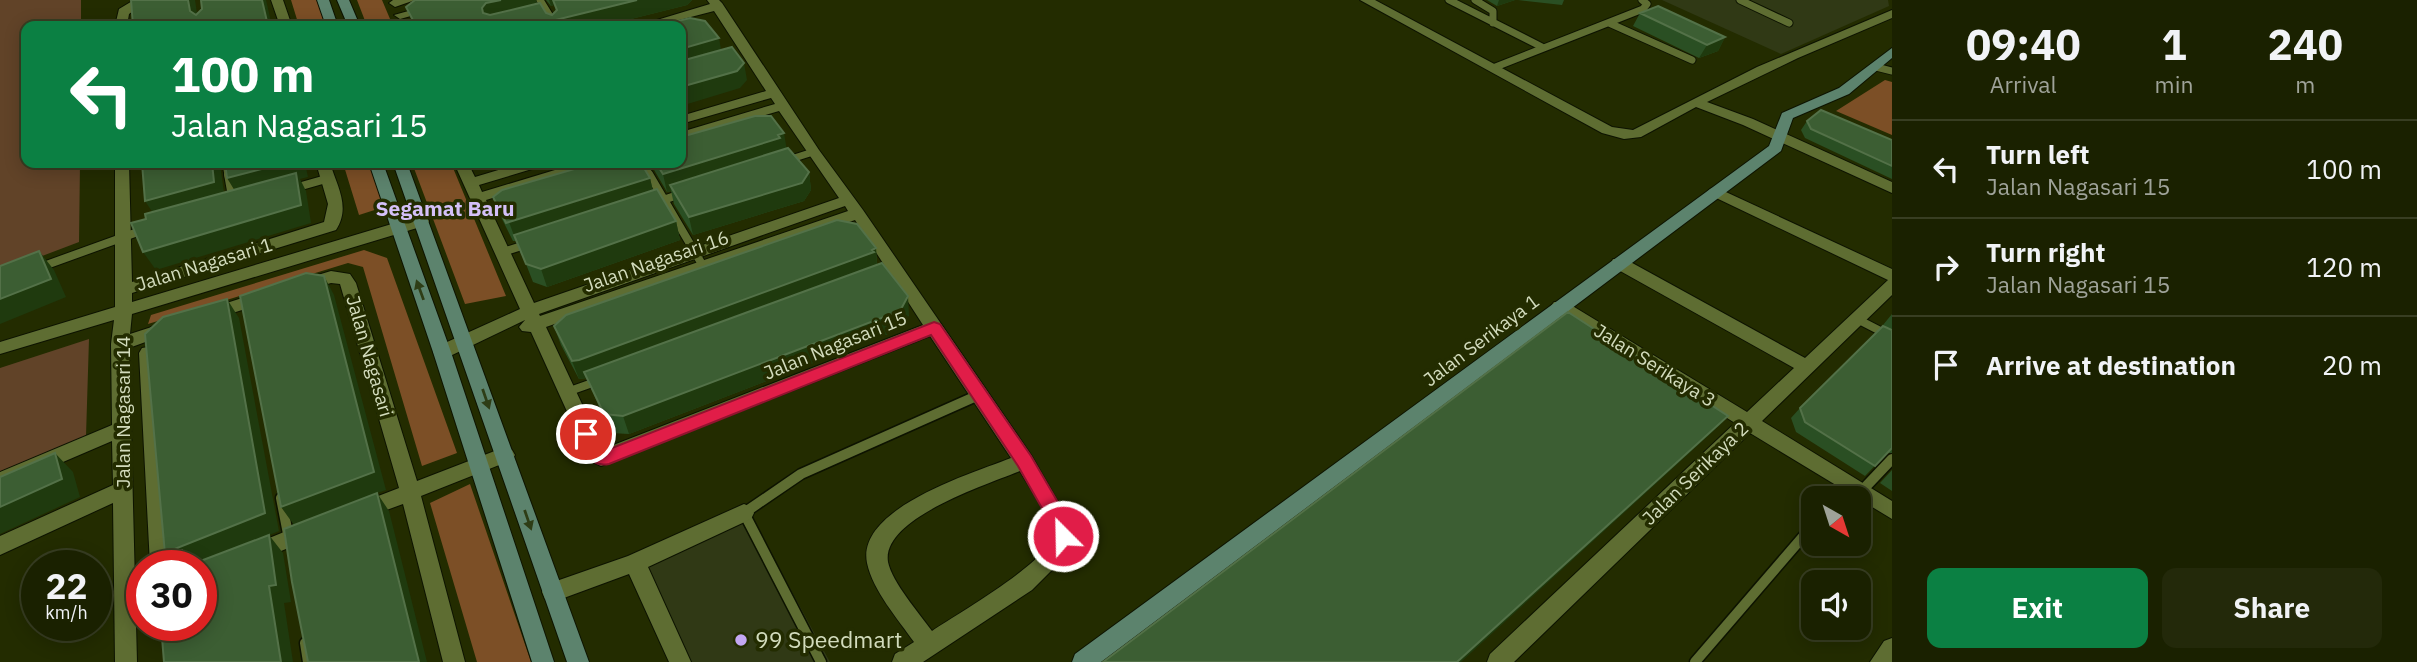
<!DOCTYPE html>
<style>
body{margin:0;font-family:"IBM Plex Sans",sans-serif;background:#23290a;color:#f1f3f6;height:100vh;display:flex;flex-direction:column;font-size:26px;white-space:nowrap}
*{box-sizing:border-box;margin:0}
p{font-size:23px;color:#9fa399}
.icon{flex:none;width:38px;height:38px;fill:none;stroke:currentColor;stroke-width:2;stroke-linecap:round;stroke-linejoin:round}
.map{position:relative;flex:1;overflow:hidden}
.sheet{display:flex;flex-direction:column;background:#1a2100;width:525px}
.sheet>*{flex:none}
.guide{position:absolute;left:21px;top:21px;width:665px;height:147px;border-radius:14px;box-shadow:0 4px 18px #0003,0 0 0 2px #383e22;background:#0b8043;color:#fff;overflow:hidden}
.needle{width:46px;rotate:141deg}
.fabs{position:absolute;left:1801px;top:486px;display:grid;gap:14px}
.fabs a{display:grid;place-items:center;width:70px;height:70px;border-radius:14px;background:#1a2100;box-shadow:0 4px 18px #0003,0 0 0 2px #383e22;font-size:35px}
.speed{position:absolute;left:21px;top:550px;display:flex;gap:14px;font-size:35px;font-weight:700;text-align:center}
.speed>*{display:grid;place-content:center;width:91px;height:91px;border-radius:50%;background:#1a2100;box-shadow:0 4px 18px #0003,0 0 0 2px #383e22;line-height:1}
.speed small{font-size:18px;font-weight:400}
.speed .limit{border:10px solid #d22;background:#fff;color:#111}
.pin{position:absolute;display:grid;place-items:center;width:60px;height:60px;color:#fff;margin:-30px;border:4px solid #fff;border-radius:50%;box-shadow:0 2px 7px #0007}
.me{position:absolute;width:77px;margin:-38px;rotate:337deg;stroke-linejoin:round;filter:drop-shadow(0 0 5px #0008)}
.turn{display:flex;align-items:center;gap:24px;height:147px;padding:0 35px;font-size:32px}
.turn .icon{width:91px;height:91px;stroke-width:2.5}
.turn b{display:block;font-size:49px;line-height:60px}
.eta{display:flex;justify-content:space-evenly;align-items:center;height:119px;text-align:center}
.eta b{font-size:42px;font-weight:700;line-height:49px}
.primary-button{display:flex;gap:14px;margin-top:auto;padding:14px 35px}
.primary-button a{flex:1;height:80px;border-radius:14px;background:#0b8043;color:#fff;font-size:28px;font-weight:700;line-height:80px;text-align:center}
.primary-button a+a{background:#23290a;color:#f1f3f6}
ul{padding:0;list-style:none}
li{display:flex;align-items:center;gap:21px;height:98px;padding:0 35px;border-top:2px solid #383e22}
li div{flex:1}
li b{display:block;font-size:26px}
li em{font-style:normal}
main{display:flex;flex:1;min-height:0}
.map>svg:first-child{display:block}
</style>
<main>
<div class="map">
<svg width="1892" height="662" viewBox="0 0 1892 662">
<rect width="100%" height="100%" fill="#232c00"/>
<path fill="#303915" d="M1662,0H1888L1889,6L1781,54Z
M745,505L830,662H671L625,560Z"/>
<path fill="#614328" d="M0,0H81V26H26V163H80L79,242L0,272Z
M89,339L86,436L0,473V368Z"/>
<path fill="#7c4f26" d="M291,0H317L326,26H299Z
M357,0H382L393,26H367Z
M1885,80L1892,82V135L1836,111Z
M343,163H370L384,207L359,215Z
M412,163H451L506,296L465,304Z
M364,250L387,258L457,453L422,466L363,267L348,263L148,324L151,315Z
M470,484L531,662H477L430,503Z"/>
<g fill="none" stroke-linecap="round" stroke-linejoin="round">
<defs>
<path id="lane-far2" d="M540,0L556,26
M1449,0L1542,47
M1475,0L1493,11V23
M1740,0L1789,23
M1609,23L1692,60
M1876,67L1892,71
M1493,68L1643,9L1647,4L1642,0
M788,160L813,152
M226,163L228,176
M642,163L650,176"/>
<path id="lane-far1" d="M228,174L233,202
M649,174L703,266
M291,189L326,179
M651,204L681,194
M503,252L528,244
M38,268L146,229
M1857,319L1892,337
M567,392L598,381"/>
<path id="lane" d="M281,498L289,539
M1854,499L1892,459
M305,643L308,662
M821,662L744,513L801,474L981,394
M1695,662L1813,525"/>
<path id="street" d="M134,0H148L129,14L127,26H115L119,9Z
M271,0H283L292,26H280Z
M393,0H415L395,7L389,3Z
M448,0H469L400,19L394,15Z
M707,0H719L722,3L819,150L863,210L1031,455L1070,523L1073,536L1066,556L1032,590L923,662H892L895,654L914,642C898,619 873,591 867,563C856,508 973,473 1011,458L930,336L601,466L589,460L531,332L522,331L519,327L525,320L448,357H436L433,352L436,347L520,309L454,163H468L475,177L522,163H544L542,166L479,185L482,192L578,163H600L598,166L486,200L534,303L839,198L779,111L681,140V132L775,104L771,98L681,124V116L766,91L714,11L656,26H637L710,4ZM845,206L848,211L540,316L539,314ZM855,220L923,325L603,449L546,327ZM1020,471C1029,487 1051,517 1052,534C1054,559 954,616 932,631C919,613 892,582 888,562C881,518 987,485 1020,471Z
M1360,0H1375L1612,127L1633,130L1757,67L1892,10V18L1798,58L1707,102L1753,119L1892,182V193L1743,125L1696,107L1641,137L1624,139L1602,133Z
M115,163H129L132,282L324,222L328,204L316,163H330C337,186 351,207 336,230L132,293V302L415,217H427L429,221L427,225L132,314L130,334L167,322L176,328L173,332L129,348L137,662H115L113,503L0,555V536L113,485L112,441L0,489V472L112,425L111,344L114,320L0,354V342L115,307Z
M1715,187L1892,269V295L1762,421L1892,501V519L1750,433L1514,662H1487L1490,654L1735,423L1554,310L1551,306L1554,302H1566L1747,412L1794,368L1613,267L1611,263L1613,259H1625L1805,358L1888,280L1710,195L1707,192L1710,189Z
M331,271L350,274L356,283L417,481L505,447L512,450L515,455L512,460L421,496L465,662H443L403,504L362,519L355,517L352,511L355,505L399,488L340,284L331,283L304,291L296,285L298,281Z
M264,291L272,297L270,301L211,320L202,314L205,310Z
M148,347L154,348L157,353L172,565H150L139,353L142,348Z
M744,504L751,507L754,513L751,519L648,567L691,662H669L629,574L553,602L545,599L542,592L545,585L628,556Z
M306,523L313,526L316,532L313,538L254,562L247,559L243,553L247,547Z
M1892,638V662H1870L1884,641Z"/>
<path id="secondary" d="M317,0H329L338,26H326Z
M337,0H349L360,26H348Z
M1892,48V58L1849,94L1793,118L1781,151L1101,662H1072L1075,654L1769,146L1782,113L1839,88Z
M369,163H383L451,352L554,662H532L433,352Z
M393,163H407L589,662H567Z"/>
</defs>
<use href="#lane-far2" stroke="#0d1300" stroke-width="9"/>
<use href="#lane-far1" stroke="#0d1300" stroke-width="10"/>
<use href="#lane" stroke="#0d1300" stroke-width="13"/>
<use href="#street" stroke="#0d1300" stroke-width="2"/>
<use href="#secondary" stroke="#0d1300" stroke-width="2"/>
<use href="#lane-far2" stroke="#5e6d32" stroke-width="7"/>
<use href="#lane-far1" stroke="#5e6d32" stroke-width="8"/>
<use href="#lane" stroke="#5e6d32" stroke-width="10"/>
<use href="#street" fill="#5e6d32" fill-rule="evenodd"/>
<use href="#secondary" fill="#5c836d" fill-rule="evenodd"/>
</g>
<path fill="#2a4f23" d="M415,0H536L537,4L546,13L552,15L556,11L554,5L551,6L546,0H692L687,5L603,26H414L406,7Z
M1487,0H1515L1497,6Z
M1518,0H1564L1562,5Z
M1640,13L1725,37L1718,51L1699,58L1633,26Z
M1807,121L1892,140V179L1805,138L1801,130Z
M786,148L809,172L811,190L804,201L693,235L674,204L671,191L667,192L650,163H681Z
M650,178L653,191L676,221L680,240L547,287L533,282L517,241H513L500,215L493,197Z
M876,248L877,265L909,315L901,329L629,434L610,433L587,378L579,379L561,345L554,326Z
M1892,314V453H1887L1865,476L1796,432L1791,418L1800,408L1890,329L1883,325Z
M1892,470V491L1880,483Z"/>
<path fill="#1f3a0e" d="M188,0H195L199,26L190,11Z
M262,0H266L272,26H268Z
M501,0H536L538,9L488,25L482,8L486,3Z
M549,0H575H553L554,5L551,6Z
M637,0H692L687,5L603,26H531Z
M1499,0H1515L1497,6Z
M1725,37L1718,51L1699,58L1707,45Z
M719,38L722,55L681,67V49Z
M744,63L747,80L740,88L681,106V87Z
M784,133L787,151L670,185L671,191L667,192L663,174Z
M212,163H221L220,164L225,200L157,219L145,201Z
M285,163H305L308,177L300,179L306,191L311,223L156,270L143,252L238,196L227,178Z
M809,172L811,190L804,201L693,235L689,217Z
M650,178L654,196L516,241L509,222Z
M676,221L680,240L547,287L541,269Z
M876,248L877,267L584,372L587,378L579,379L572,361Z
M39,251L54,270L66,297L0,324V299Z
M324,276L334,295L386,490L377,493L389,511L427,662H419L294,525L281,507Z
M908,296L909,315L901,329L629,434L623,416Z
M227,299L239,318L279,531L196,565H183L177,548Z
M1728,416L1720,425L1461,662H1457Z
M55,453L73,472L80,497L0,534V507Z
M269,535L283,553L291,602L284,603L293,662H281L269,586Z"/>
<path fill="#3c5e33" stroke="#537148" stroke-width="2" d="M131,0H188L190,11L196,15L202,9L201,0H262L268,26H133Z
M415,0H501L486,3L482,8L483,13L490,15L540,3L546,13L552,15L557,10L553,0H637L531,26H416L406,7Z
M1658,6L1725,37L1707,45L1640,13Z
M690,18L705,21L719,38L681,49V26H658Z
M732,47L744,63L737,71L681,87V61Z
M1821,110L1892,140V166L1811,129L1807,121Z
M755,116H771L784,133L778,135L780,138L663,174L656,163H681V137Z
M788,148L809,172L802,183L689,217L670,185Z
M142,163H212L214,182L145,201Z
M225,163H285L227,178Z
M595,163H641L650,178L509,222L506,223L493,197L502,190Z
M296,173L301,205L143,252L131,223L146,219L145,214Z
M657,189L676,221L541,269L526,264L514,235Z
M837,220L857,224L876,248L872,250L874,252L579,360L572,361L554,326L566,315Z
M39,251L51,279L0,299V266Z
M882,263L908,296L900,311L623,416L604,414L584,372Z
M306,273L324,276L374,472L281,507L240,296Z
M227,299L265,513L177,548L182,550V564L183,565H166L145,334L163,317Z
M1568,312L1728,416L1457,662H1103Z
M1883,326L1892,330V448L1875,466L1805,422L1800,408Z
M55,453L62,479L0,507V477Z
M377,493L419,662H308L292,582L284,529Z
M269,535L276,585L269,586L281,662H164L161,625H201V565H190Z"/>
<defs><path id="oneway-solid" d="M-6-.8H1V-3.2L6.5 0L1 3.2V.8H-6Z" transform="scale(1.75)"/></defs>
<g fill="#2e3d16">
<use href="#oneway-solid" transform="translate(420 290) rotate(-110)"/>
<use href="#oneway-solid" transform="translate(486 399) rotate(71)"/>
<use href="#oneway-solid" transform="translate(528 520) rotate(71)"/>
</g>
<path fill="#e11d48" stroke="#92132f" stroke-width="2" d="M934,322L940,324L1031,456L1070,523L1073,536L1070,541L1063,544L1056,541L1051,524L1018,466L931,335L609,464C588,468 585,450 578,434L580,429H593L603,450H607Z"/>
<circle fill="#c3a7f2" stroke="#232c00" stroke-width="2.5" cx="741" cy="640" r="7"/>
<g text-anchor="middle" stroke-width="7" stroke-linejoin="round" paint-order="stroke">
<g font-size="19" fill="#d2dbbc" stroke="#232c00">
<text transform="translate(656 261) rotate(-19)" y="7">Jalan Nagasari 16</text>
<text transform="translate(204 264) rotate(-17)" y="7">Jalan Nagasari 1</text>
<text transform="translate(1481 340) rotate(-37)" y="7">Jalan Serikaya 1</text>
<text transform="translate(835 345) rotate(-22)" y="7">Jalan Nagasari 15</text>
<text transform="translate(370 356) rotate(74)" y="7">Jalan Nagasari</text>
<text transform="translate(1655 365) rotate(32)" y="7">Jalan Serikaya 3</text>
<text transform="translate(123 412) rotate(-90)" y="7">Jalan Nagasari 14</text>
<text transform="translate(1695 473) rotate(-44)" y="7">Jalan Serikaya 2</text>
</g>
<g font-size="21" font-weight="bold" fill="#d4c0f8" stroke="#232c00">
<text x="445" y="216">Segamat Baru</text>
</g>
<g font-size="23" fill="#d2dbbc" stroke="#232c00" text-anchor="start">
<text x="755" y="648">99 Speedmart</text>
</g>
</g>
</svg>
<div class="fabs">
<a><svg class="needle" viewBox="-14 -14 28 28"><path d="M0-13l5 13h-10z" fill="#e53935"/><path d="M0 13l5-13h-10z" fill="#9fa399"/></svg></a>
<a><svg class="icon" aria-label="sound" viewBox="0 0 24 24"><path d="M4 9h4l5-4v14l-5-4H4zM17 9q2 3 0 6"/></svg></a>
</div>
<div class="speed"><div>22<small>km/h</small></div><div class="limit">30</div></div>
<div class="pin" style="left:586px;top:434px;background:#d93025"><svg class="icon" aria-label="arrive" viewBox="0 0 24 24"><path d="M6 21V4h12l-3 4 3 4H6"/></svg></div>
<svg class="me" style="left:1063px;top:536px" viewBox="-20 -20 40 40"><circle r="17" fill="#e11d48" stroke="#fff" stroke-width="3"/><path d="M0-11L8 9 0 5-8 9z" fill="#fff"/></svg>
<div class="guide">
<div class="turn"><svg class="icon" aria-label="left" viewBox="0 0 24 24"><path d="M17 20v-9H6M10 6l-5 5 5 5"/></svg><div><b>100 m</b>Jalan Nagasari 15</div></div>
</div>
</div>
<section class="sheet">
<div class="eta">
<div><b>09:40</b><p>Arrival</p></div>
<div><b>1</b><p>min</p></div>
<div><b>240</b><p>m</p></div>
</div>
<ul>
<li><svg class="icon" aria-label="left" viewBox="0 0 24 24"><path d="M17 20v-9H6M10 6l-5 5 5 5"/></svg><div><b>Turn left</b><p>Jalan Nagasari 15</p></div><em>100 m</em></li>
<li><svg class="icon" aria-label="right" viewBox="0 0 24 24"><path d="M7 20v-9h11M14 6l5 5-5 5"/></svg><div><b>Turn right</b><p>Jalan Nagasari 15</p></div><em>120 m</em></li>
<li><svg class="icon" aria-label="arrive" viewBox="0 0 24 24"><path d="M6 21V4h12l-3 4 3 4H6"/></svg><div><b>Arrive at destination</b></div><em>20 m</em></li>
</ul>
<div class="primary-button"><a>Exit</a><a>Share</a></div>
</section>
</main>
